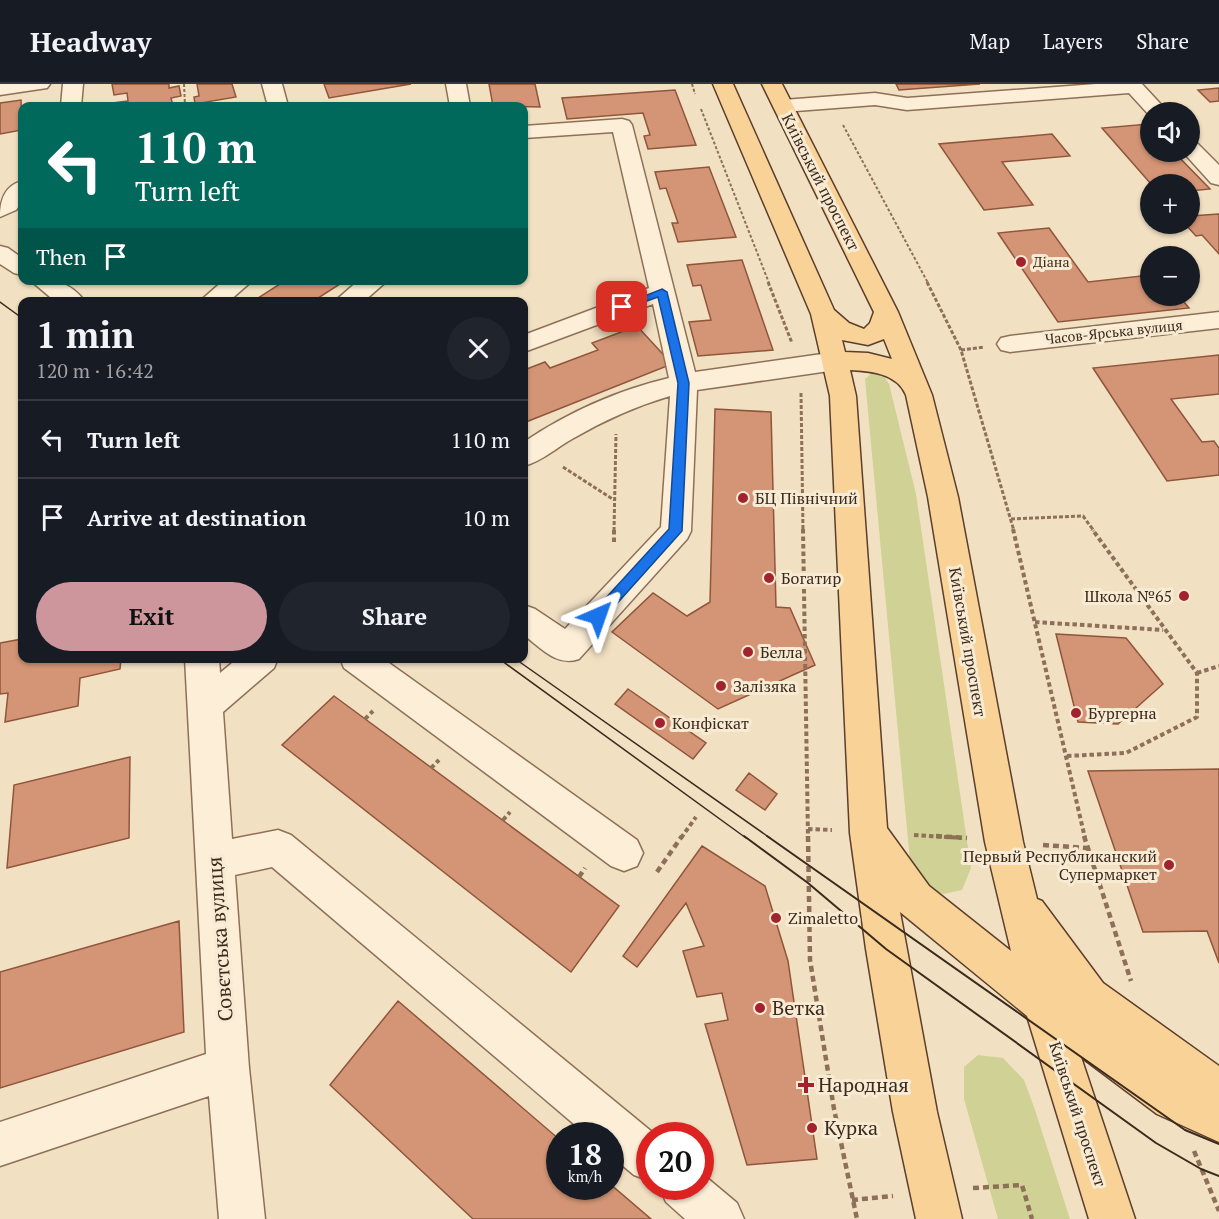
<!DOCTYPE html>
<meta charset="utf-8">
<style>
body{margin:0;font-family:"PT Serif",serif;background:#20242c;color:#f1f3f6;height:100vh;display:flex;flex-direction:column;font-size:22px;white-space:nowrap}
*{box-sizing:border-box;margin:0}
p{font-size:20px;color:#9ea1a6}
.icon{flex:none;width:33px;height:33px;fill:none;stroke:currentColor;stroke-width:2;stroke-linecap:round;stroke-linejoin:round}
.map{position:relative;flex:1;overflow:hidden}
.side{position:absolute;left:18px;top:213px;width:510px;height:366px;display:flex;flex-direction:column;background:#171b24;border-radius:12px;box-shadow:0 2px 4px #0004}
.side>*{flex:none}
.hud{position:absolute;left:18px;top:18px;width:510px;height:183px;border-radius:12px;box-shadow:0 2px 4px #0004;background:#00695c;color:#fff;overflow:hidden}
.controls{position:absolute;left:1140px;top:18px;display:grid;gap:12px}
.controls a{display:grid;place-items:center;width:60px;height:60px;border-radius:50%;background:#171b24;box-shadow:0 2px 4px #0004;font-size:30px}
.speed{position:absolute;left:546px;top:1038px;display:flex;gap:12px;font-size:30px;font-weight:700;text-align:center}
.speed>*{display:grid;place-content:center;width:78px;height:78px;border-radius:50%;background:#171b24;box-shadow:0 2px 4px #0004;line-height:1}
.speed small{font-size:15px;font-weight:400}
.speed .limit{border:9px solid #d22;background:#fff;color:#111}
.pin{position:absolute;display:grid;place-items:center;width:51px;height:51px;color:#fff;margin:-26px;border-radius:12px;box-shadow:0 3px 9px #0006}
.me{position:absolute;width:66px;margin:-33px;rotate:43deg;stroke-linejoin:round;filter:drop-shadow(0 0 4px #0008)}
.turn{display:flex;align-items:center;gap:21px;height:126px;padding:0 18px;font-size:27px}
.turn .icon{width:78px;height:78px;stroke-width:2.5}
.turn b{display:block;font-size:42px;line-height:51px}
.then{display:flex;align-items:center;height:57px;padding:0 18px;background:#0003;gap:12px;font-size:22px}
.round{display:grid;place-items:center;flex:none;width:63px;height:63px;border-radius:32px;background:#20242c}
.headline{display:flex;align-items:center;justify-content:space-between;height:102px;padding:0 18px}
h1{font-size:36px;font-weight:700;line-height:45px}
.button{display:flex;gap:12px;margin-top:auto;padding:12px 18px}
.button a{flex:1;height:69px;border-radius:36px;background:#cd959c;color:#111;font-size:24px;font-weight:700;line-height:69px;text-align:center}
.button a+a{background:#20242c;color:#f1f3f6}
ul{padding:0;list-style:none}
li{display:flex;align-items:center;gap:18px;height:78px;padding:0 18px;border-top:2px solid #363941}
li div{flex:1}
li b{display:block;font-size:22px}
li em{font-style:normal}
header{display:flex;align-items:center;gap:36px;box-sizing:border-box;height:84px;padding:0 30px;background:#171b24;border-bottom:2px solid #363941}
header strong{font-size:28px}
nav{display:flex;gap:33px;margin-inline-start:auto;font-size:21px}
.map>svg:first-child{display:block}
</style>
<header>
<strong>Headway</strong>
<nav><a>Map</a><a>Layers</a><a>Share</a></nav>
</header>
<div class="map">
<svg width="1219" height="1135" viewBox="0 0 1219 1135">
<rect width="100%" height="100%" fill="#f2e0c2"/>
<path fill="#cfd195" d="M872,289L883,291L889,300L916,410L971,784L962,806L943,810L922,802L910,777L865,295Z
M978,971L1003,974L1024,996L1035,1026L1070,1135H998L964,1015V983Z"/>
<path fill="#d39575" stroke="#8f563b" stroke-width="1.5" d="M112,0H169V4L179,2L181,12L171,14L173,22H113V19L128,17L127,9L114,11Z
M197,0H232L236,13L195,20L194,13L199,12Z
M324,0H411L329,14Z
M489,0H535L540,23L493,22Z
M896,0H980L899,6Z
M1219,4V17L1210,18L1198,6Z
M675,6L696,61L648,65L644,52L650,51L643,29L567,35L562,14Z
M21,16L22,46L0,50V19Z
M1149,40L1150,42V68H1174L1210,105L1190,107V100H1151L1102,44Z
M1052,50L1070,72L1002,78L1033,121L984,126L939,60Z
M709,83L736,153L678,158L672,139H678L666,104L660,105L655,88Z
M1219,130V170L1202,151L1196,152L1185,140H1190V132Z
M1049,144L1088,198L1150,191V212H1179L1189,224L1058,238L998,149Z
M742,176L773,266L698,272L689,238L711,236L701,201L693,202L687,181Z
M286,196H333L340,200L312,218H252Z
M637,242L672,280L526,338L524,334V286L545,278L550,284L598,266L592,259Z
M1219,271V310L1171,315L1202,358L1214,357L1219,364V391L1167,397L1093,284Z
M715,325L771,328L776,523L790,524L815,581L718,625L612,548L653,509L687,532L710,518Z
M1056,550L1126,554L1163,600L1118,640L1078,638Z
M22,555V574H121L120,585L80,594L78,622L5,638L8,609L0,610V559Z
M628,605L706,659L693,675L615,620Z
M334,612L619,822L571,888L282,661Z
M130,673L129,754L7,784L14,701Z
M1219,685V879L1207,847L1143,848L1088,687Z
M749,689L777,710L765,726L736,706Z
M702,762L765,802L788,877L817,1075L747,1081L705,940L728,936L722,909L697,913L683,867L704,862L686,819L637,883L623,872Z
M179,837L184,948L0,1004V888Z
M398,917L560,1056V1102H610V1100L651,1135H473L330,1001Z"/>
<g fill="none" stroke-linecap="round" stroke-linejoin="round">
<defs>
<path id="minor" d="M0,0H50L47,4L0,11Z
M63,0H83L81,22H61Z
M262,0H282L288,22H268Z
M446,0H466L470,22H450Z
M1096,0H1142L1168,28H1150V32L1129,9L907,26L875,21L783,28L776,26L773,22L776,18L783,16L875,9L907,14Z
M622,35L629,37L632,41L695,288L836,268L845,271L849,277L845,283L836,286L697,306L691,447L687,455L579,575C557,583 541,564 524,551V521L535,525L565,545L661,443L670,312C636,322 603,337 572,355C556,364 542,377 524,382V358C567,329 618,306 669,294L653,220L524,268V251L649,204L613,48L524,54V42Z
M1190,57L1197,59L1219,81V101L1211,99L1183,68H1190Z
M22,97V118L16,126L0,133C0,117 4,102 22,97Z
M0,162L8,164L22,174V191L14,189L0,180Z
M30,196C52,196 71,197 85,218H56Z
M224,196H253L228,218H199Z
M359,196H388L363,218H334Z
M1219,228V244L1010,268L1001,266L997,260L1001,254L1010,252Z
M185,574H219L220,589L238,574H278L274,584L223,628L232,755L278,746L291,751L657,1052H650V1097L634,1091L610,1071V1052H588L272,783L235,791L249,984L265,1135H219L209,1012L0,1082V1038L206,970Z
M340,574H382L637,756L643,769L637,782L624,787L611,782L344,584Z
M700,1088L737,1119L744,1135H685L666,1118L659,1102H700Z"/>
<path id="major" d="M713,0H733L834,226L849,239L864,245L870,239L874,228L762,0H782L898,228L932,311L958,413L1023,758L1037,815L1042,817L1103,899L1219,982V1058L1157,1030L1081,973L1135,1135H1089L1027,932L900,828L937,1028L962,1135H916L893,1028L866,865L850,749L830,312L811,230ZM884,255L892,275L868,269L845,268L842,256L868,261ZM850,286C870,287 897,289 906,311L928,413L985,758L1011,867L929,802L887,744L856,312Z"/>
</defs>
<use href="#minor" stroke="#8e7058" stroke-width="3"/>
<use href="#major" stroke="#5b3e2c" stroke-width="3"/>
<path stroke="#8e7058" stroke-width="2" stroke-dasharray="3 2" stroke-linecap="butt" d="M184,0L185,22
M692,0L695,10
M701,25L769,199
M843,41L928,199"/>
<path stroke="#8e7058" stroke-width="3" stroke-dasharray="4 2" stroke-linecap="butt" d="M768,198L792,259
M927,198L961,266L1014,447
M961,266L984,263
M801,309L803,447
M563,383L614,416
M1011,435L1083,432L1094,447
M614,447L616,350"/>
<path stroke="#8e7058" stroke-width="4" stroke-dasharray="4.5 3" stroke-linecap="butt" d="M803,445L808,754
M1013,445L1085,754
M614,458V445
M1035,538L1163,546
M1197,589L1219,582
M365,635L373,627
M1067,672L1126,669L1197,633V589L1092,445
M431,684L439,676
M503,736L510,728
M808,745L832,746
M914,751L962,754
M681,754L696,733"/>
<path stroke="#8e7058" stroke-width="4.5" stroke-dasharray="6 4" stroke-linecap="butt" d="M808,752L810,876L834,1025L857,1135
M936,752L967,754
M1084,752L1131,897
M1043,761L1087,764
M657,788L682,752
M579,793L585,784
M1194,1067L1219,1127
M973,1104L1022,1101L1032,1135
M852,1116L893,1112"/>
<use href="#minor" fill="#fceed7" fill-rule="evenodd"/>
<use href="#major" fill="#f8d297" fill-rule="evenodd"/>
<path stroke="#3c2a1d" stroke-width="1.5" d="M0,218L22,234
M498,574L746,754
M514,574L770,754"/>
<path stroke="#3c2a1d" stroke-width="2" d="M744,752L808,799L886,865L1156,1059L1201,1085L1219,1092
M767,752L1185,1046L1219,1060"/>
</g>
<path fill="#1a73e8" stroke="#114b97" stroke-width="1.5" d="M662,205L667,208L689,299L682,447L603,535L598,537L591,532L593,528L669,445L678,299L658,213L622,226L617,223Z"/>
<g fill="#a2222d" stroke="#f8ebd3" stroke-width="2">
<circle cx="1021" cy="178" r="6"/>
<circle cx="743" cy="414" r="6"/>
<circle cx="769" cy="494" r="6"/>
<circle cx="1184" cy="512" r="6"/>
<circle cx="748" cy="568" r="6"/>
<circle cx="721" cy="602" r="6"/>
<circle cx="1076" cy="629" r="6"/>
<circle cx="660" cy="639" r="6"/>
<circle cx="1169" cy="781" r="6"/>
<circle cx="776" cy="834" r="6"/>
<circle cx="760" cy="924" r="6"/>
<path d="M803 992h6v6h6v6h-6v6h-6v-6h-6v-6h6z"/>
<circle cx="812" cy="1044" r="6"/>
</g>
<g text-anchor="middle" stroke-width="6" stroke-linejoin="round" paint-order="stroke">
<g font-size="14" fill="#3c2a1d" stroke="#f8ebd3" text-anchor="start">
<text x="1033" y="183">Діана</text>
</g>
<g font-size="14" fill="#3c2a1d" stroke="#f8ebd3">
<text transform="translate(1114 248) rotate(-6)" y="5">Часов-Ярська вулиця</text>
</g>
<g font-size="16" fill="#3c2a1d" stroke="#f8ebd3">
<text transform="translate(821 98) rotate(63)" y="6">Київський проспект</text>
<text transform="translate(968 558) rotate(80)" y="6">Київський проспект</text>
<text transform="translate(1078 1030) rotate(72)" y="6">Київський проспект</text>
</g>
<g font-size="16" fill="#3c2a1d" stroke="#f8ebd3" text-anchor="start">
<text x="755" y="420">БЦ Північний</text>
<text x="781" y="500">Богатир</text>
<text x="1172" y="518" text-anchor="end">Школа №65</text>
<text x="760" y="574">Белла</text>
<text x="733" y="608">Залізяка</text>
<text x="1088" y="635">Бургерна</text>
<text x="672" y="645">Конфіскат</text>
<text x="1157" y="778" text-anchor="end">Первый Республиканский<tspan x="1157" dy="18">Супермаркет</tspan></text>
<text x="788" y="840">Zimaletto</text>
</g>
<g font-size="20" fill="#3c2a1d" stroke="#f8ebd3">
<text transform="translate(220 855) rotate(-94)" y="7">Совєтська вулиця</text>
</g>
<g font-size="20" fill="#3c2a1d" stroke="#f8ebd3" text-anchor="start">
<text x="772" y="931">Ветка</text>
<text x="818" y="1008">Народная</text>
<text x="824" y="1051">Курка</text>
</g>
</g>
</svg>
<div class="controls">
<a><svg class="icon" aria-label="sound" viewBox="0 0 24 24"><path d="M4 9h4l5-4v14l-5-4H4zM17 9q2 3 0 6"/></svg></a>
<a>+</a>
<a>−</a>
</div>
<div class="speed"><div>18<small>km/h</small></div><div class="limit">20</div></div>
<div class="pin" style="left:622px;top:223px;background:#d93025"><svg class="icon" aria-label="arrive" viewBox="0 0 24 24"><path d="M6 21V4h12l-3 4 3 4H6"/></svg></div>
<svg class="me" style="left:598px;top:532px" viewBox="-20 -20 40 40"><path d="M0-17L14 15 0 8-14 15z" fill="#1a73e8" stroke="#fff" stroke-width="4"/></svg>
<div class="hud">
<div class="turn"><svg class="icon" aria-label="left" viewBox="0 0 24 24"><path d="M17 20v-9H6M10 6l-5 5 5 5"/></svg><div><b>110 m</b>Turn left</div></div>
<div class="then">Then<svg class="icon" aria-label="arrive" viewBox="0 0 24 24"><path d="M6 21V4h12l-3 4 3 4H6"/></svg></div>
</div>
<section class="side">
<div class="headline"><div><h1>1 min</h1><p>120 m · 16:42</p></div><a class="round"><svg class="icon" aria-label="close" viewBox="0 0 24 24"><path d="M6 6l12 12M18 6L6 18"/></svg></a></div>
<ul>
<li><svg class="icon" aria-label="left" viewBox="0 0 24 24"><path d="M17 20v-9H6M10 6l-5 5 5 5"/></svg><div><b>Turn left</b></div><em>110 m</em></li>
<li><svg class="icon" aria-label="arrive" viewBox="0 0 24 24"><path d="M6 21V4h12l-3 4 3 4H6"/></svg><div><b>Arrive at destination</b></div><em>10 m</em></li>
</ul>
<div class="button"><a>Exit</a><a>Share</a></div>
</section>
</div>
